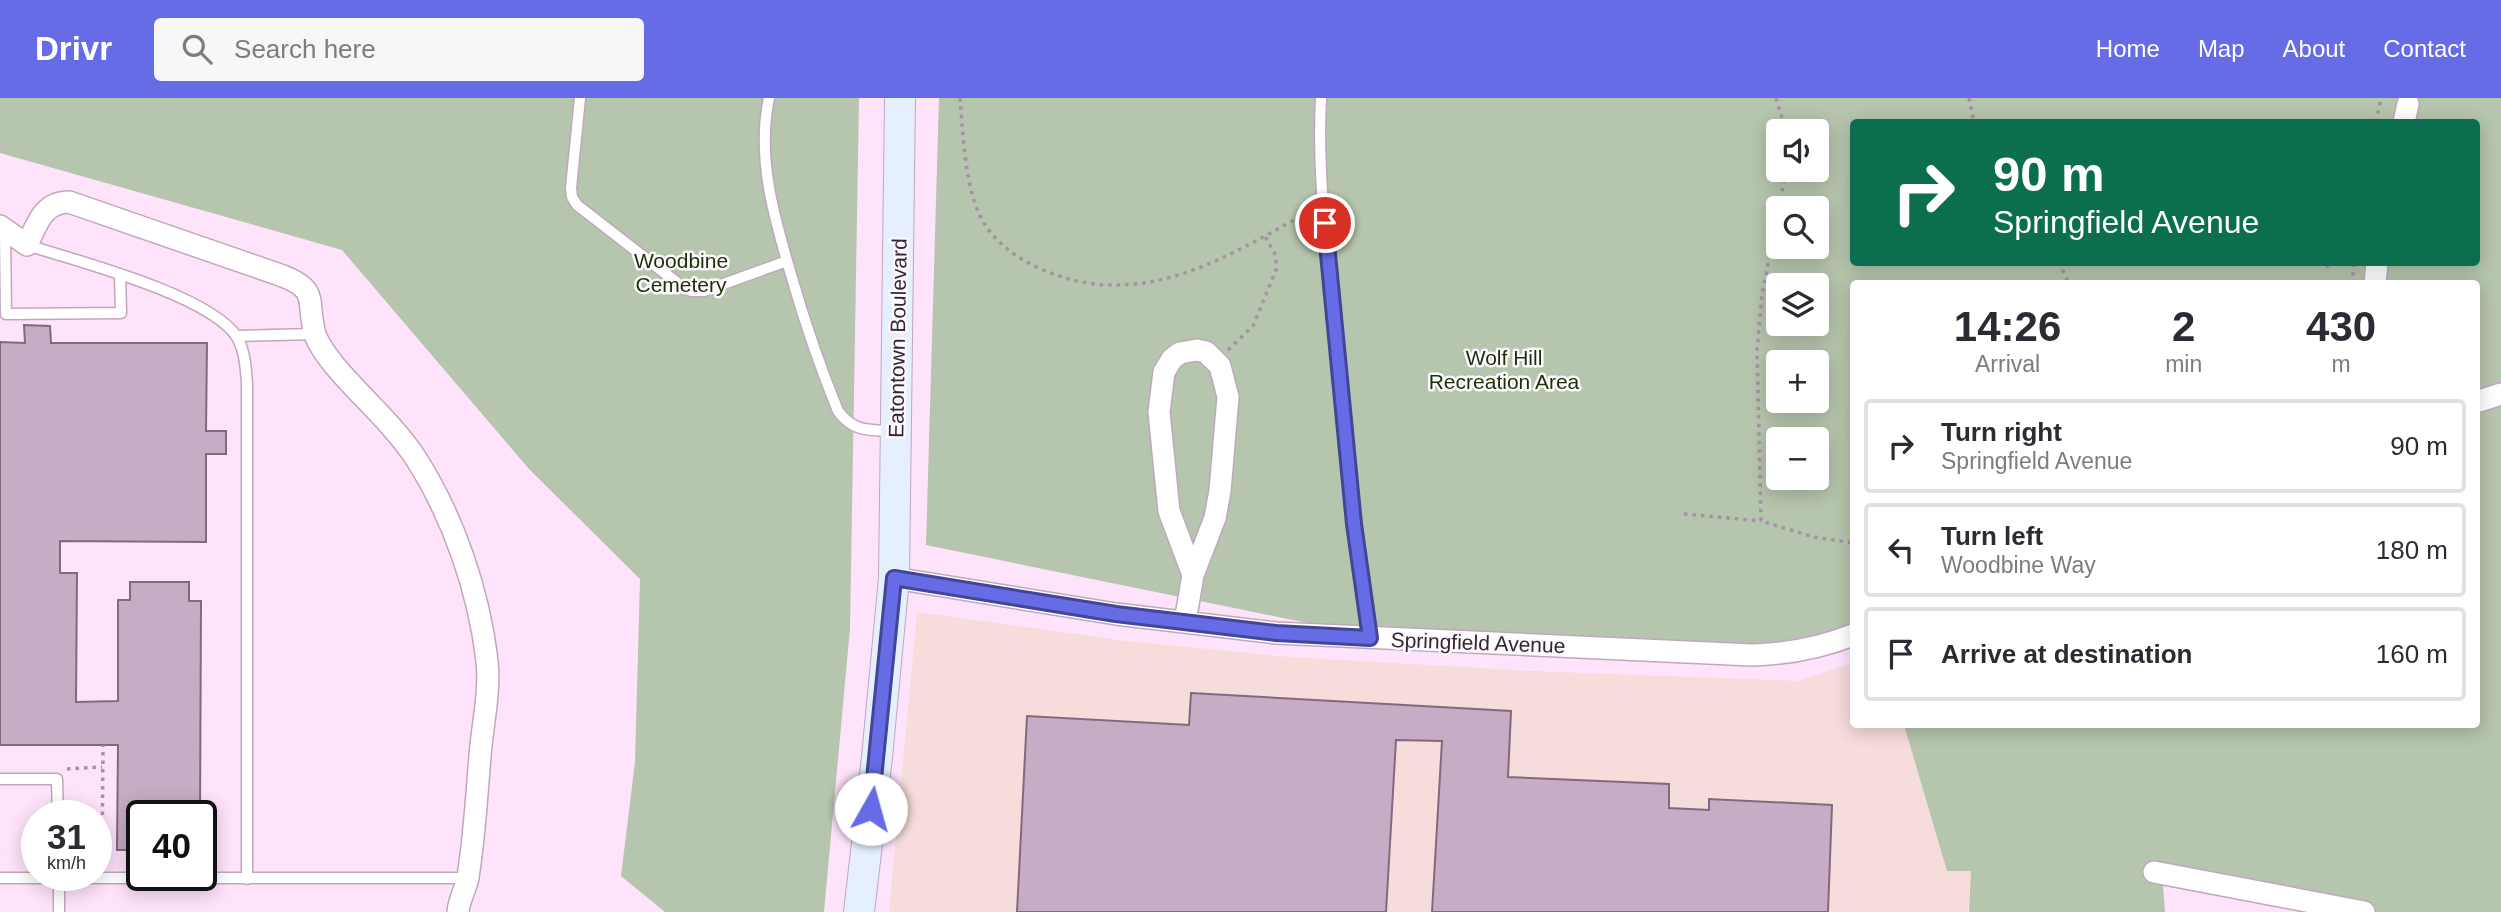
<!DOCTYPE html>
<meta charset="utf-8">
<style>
body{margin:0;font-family:Arial,sans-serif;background:#f7f7f7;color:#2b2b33;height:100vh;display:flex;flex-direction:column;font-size:26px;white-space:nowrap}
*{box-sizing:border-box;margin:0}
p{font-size:23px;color:#7c7c81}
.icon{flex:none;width:38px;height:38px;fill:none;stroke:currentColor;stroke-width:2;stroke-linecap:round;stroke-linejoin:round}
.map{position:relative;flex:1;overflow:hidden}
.drawer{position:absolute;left:1850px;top:182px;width:630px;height:448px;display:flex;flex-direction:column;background:#fff;border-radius:7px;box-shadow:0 4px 18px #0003}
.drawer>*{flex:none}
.hud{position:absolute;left:1850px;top:21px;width:630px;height:147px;border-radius:7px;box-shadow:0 4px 18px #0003;background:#0b6e4f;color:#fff;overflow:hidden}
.tools{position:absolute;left:1766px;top:21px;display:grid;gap:14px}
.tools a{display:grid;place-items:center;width:63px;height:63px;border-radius:7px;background:#fff;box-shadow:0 4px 18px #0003;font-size:35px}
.speed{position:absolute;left:21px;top:702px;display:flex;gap:14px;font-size:35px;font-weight:700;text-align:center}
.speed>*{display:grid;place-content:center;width:91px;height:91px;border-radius:50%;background:#fff;box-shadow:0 4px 18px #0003;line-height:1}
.speed small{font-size:18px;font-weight:400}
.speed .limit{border:4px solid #111;border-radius:10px;background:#fff;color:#111}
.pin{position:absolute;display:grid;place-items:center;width:60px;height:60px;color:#fff;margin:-30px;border:4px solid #fff;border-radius:50%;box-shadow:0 2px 7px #0007}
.me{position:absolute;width:77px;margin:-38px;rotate:7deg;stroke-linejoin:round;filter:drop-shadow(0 0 5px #0008)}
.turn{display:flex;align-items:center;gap:24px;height:147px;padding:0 28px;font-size:32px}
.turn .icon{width:91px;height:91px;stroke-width:2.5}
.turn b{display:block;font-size:49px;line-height:60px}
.eta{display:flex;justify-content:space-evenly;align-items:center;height:119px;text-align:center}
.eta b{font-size:42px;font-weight:800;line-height:49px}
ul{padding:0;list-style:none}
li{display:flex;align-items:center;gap:21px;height:94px;margin:0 14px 10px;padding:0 14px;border:4px solid #e1e1e2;border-radius:7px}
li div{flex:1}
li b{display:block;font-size:26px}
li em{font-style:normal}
header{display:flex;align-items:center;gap:42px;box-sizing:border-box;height:98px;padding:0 35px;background:#666ce5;color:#fff}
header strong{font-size:33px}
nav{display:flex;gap:38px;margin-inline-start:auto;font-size:24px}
.search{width:490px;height:63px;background:#f7f7f7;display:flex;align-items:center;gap:18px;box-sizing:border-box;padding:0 24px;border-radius:7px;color:#7c7c81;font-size:26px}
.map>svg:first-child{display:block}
</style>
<header>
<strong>Drivr</strong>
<div class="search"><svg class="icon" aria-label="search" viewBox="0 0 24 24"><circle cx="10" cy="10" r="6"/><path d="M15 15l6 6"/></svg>Search here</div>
<nav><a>Home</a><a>Map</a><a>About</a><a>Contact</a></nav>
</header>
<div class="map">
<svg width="2501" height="814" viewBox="0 0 2501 814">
<rect width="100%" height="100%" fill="#fee3fb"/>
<path fill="#f6dcda" d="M917,514L1126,543L1289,559L1530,573L1799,583L1853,565V626L1904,627L1947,773L1971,772L1968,814H889Z"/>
<path fill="#b6c5ad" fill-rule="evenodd" d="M0,0H859L850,530L824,814H665L621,778L635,664L640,481L529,371L342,152L0,55Z
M939,0H2501V814H2368L2162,773L2165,814H1969L1971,773H1947L1904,627L2476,626V186H1853V533L1778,553L1376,539L926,447ZM1853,24H2476V164H1853ZM1778,33H1816V72H1778ZM1778,110H1816V149H1778ZM1778,187H1816V226H1778ZM1778,264H1816V303H1778ZM1778,341H1816V380H1778Z"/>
<path fill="#c8acc5" stroke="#816a7e" stroke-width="2" d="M24,227L50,228L51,245H207L206,333H226V356H206V444L60,443V475H77L76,604L118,603V502H130V484H189V503H201L200,718H142V752H117L118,647H0V244L25,245Z
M1191,595L1511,613L1508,679L1669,686V710L1709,712V701L1832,707L1828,814H1432L1442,643L1396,642L1386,814H1017L1027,618L1189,627Z"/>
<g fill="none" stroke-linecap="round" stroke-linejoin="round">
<defs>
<path id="lane" d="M580,0L571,90L572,99L577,107L684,190L691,193H704L787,163
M769,0C756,61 775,122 792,180C805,225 820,269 838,313C853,334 869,332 893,333
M1321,0C1317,76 1327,153 1335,228C1345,333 1356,436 1370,540
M5,132L6,216L121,215L120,176
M27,147C77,163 210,197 237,239C245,253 246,271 247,286V781
M236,238L314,236
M0,681H57L58,718
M59,777V814
M0,780H468"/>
<path id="street" d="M2404,24L2408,6
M0,128L27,147C37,126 43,104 69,104L283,178C318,192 307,201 314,232C316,244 327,258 335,268C361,299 392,325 415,359C453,418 479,493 487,563C490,590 484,620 481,647C477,691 475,735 468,779C466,791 459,801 458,814
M2375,186L2377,164
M2476,304L2501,296
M894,480L1116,516L1276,535L1752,557C1787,556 1820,550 1853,537
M1185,524L1193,477L1215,420L1220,393L1228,299L1220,268L1206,254L1197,252L1180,255L1172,261L1164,274L1159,314L1169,413L1193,477
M2154,774L2364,814"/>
<path id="secondary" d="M859,814L877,659L894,480L900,0"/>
</defs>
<use href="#lane" stroke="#c1a7be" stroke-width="13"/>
<use href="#street" stroke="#c1a7be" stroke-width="24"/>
<use href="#secondary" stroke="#c1a7be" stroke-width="32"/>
<path stroke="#a692a4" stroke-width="3.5" stroke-dasharray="3.5 5" stroke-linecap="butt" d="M960,0C963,35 965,95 984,125C997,146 1018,161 1041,171C1140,215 1225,160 1310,113
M1776,0L1786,33
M1969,0L1974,24
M2376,24L2381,0
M1779,110L1786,72
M1778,115L1762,197L1757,252L1761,423L1814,439L1853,445
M2059,164L2069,186
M2318,164L2330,169L2329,164
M2352,186L2354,164
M1228,252L1253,228L1276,172V158L1265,138
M1684,416L1761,423
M67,671L102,669
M102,768L103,647"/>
<use href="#lane" stroke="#fff" stroke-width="10"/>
<use href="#street" stroke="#fff" stroke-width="21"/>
<use href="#secondary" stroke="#e5effe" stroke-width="30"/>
</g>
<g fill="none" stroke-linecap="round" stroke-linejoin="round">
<defs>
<path id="route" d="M871,711L894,480L1116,516L1276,535L1370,540L1354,426L1325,125"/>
</defs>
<use href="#route" stroke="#424695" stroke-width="18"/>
<use href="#route" stroke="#666ce5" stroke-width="12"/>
</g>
<g text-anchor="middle" stroke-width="5" stroke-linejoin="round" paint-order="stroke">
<g font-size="21" fill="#193204" stroke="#fdf8fd">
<text x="681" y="170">Woodbine<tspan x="681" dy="24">Cemetery</tspan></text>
<text x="1504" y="267">Wolf Hill<tspan x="1504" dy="24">Recreation Area</tspan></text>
</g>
<g font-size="21" fill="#322831" stroke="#fdf8fd">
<text transform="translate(898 240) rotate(-89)" y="7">Eatontown Boulevard</text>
<text transform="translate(1478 545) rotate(2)" y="7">Springfield Avenue</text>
</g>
</g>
</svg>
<div class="tools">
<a><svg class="icon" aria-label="sound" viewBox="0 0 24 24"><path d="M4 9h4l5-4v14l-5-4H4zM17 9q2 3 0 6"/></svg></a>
<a><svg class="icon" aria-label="search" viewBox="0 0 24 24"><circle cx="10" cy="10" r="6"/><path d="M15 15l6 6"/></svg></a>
<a><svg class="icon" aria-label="layers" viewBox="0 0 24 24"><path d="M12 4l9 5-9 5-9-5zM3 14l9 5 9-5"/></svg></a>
<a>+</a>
<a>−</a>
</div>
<div class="speed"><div>31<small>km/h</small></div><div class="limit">40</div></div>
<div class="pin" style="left:1325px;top:125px;background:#d93025"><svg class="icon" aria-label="arrive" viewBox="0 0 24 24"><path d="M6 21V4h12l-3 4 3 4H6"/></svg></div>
<svg class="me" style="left:871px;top:711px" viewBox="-20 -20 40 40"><circle r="19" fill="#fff"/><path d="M0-13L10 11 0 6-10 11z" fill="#666ce5"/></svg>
<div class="hud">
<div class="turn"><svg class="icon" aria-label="right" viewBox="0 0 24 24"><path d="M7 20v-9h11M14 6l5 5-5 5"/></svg><div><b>90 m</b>Springfield Avenue</div></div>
</div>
<section class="drawer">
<div class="eta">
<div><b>14:26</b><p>Arrival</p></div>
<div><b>2</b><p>min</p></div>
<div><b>430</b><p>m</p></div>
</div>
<ul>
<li><svg class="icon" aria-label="right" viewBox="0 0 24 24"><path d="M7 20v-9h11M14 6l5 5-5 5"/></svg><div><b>Turn right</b><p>Springfield Avenue</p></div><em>90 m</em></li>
<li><svg class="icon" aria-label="left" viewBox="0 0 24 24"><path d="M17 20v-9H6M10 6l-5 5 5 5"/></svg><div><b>Turn left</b><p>Woodbine Way</p></div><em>180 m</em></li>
<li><svg class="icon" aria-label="arrive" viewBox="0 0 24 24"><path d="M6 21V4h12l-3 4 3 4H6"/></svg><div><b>Arrive at destination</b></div><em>160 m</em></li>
</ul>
</section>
</div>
